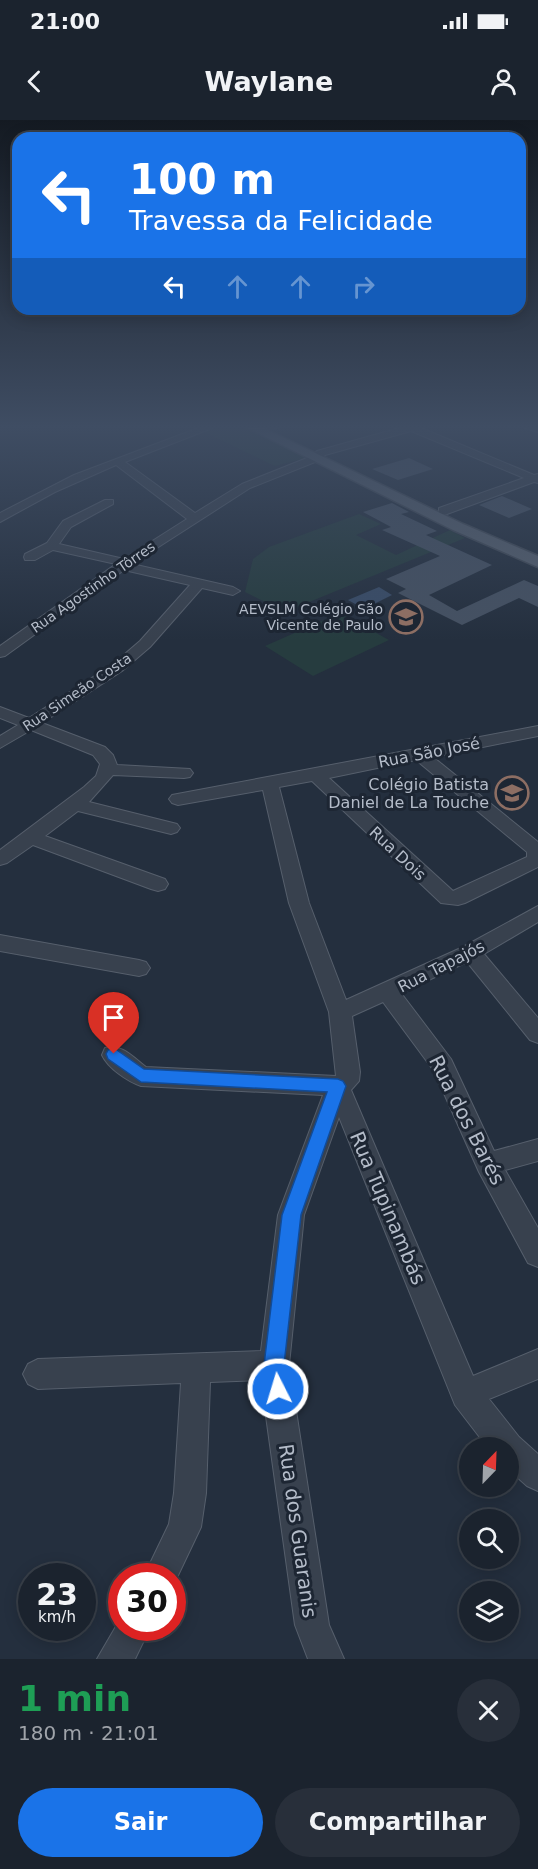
<!DOCTYPE html>
<html lang="pt">
<meta charset="utf-8">
<style>
body{margin:0;font-family:"DejaVu Sans",sans-serif;background:#282f3a;color:#f1f3f6;height:100vh;display:flex;flex-direction:column;font-size:22px;white-space:nowrap}
*{box-sizing:border-box;margin:0}
p{font-size:20px;color:#a0a4aa}
.icon{flex:none;width:33px;height:33px;fill:none;stroke:currentColor;stroke-width:2;stroke-linecap:round;stroke-linejoin:round}
.map{position:relative;height:1539px;overflow:hidden}
.side{display:flex;flex-direction:column;background:#1b232e;flex:1}
.side>*{flex:none}
.top-card{position:absolute;left:12px;top:12px;width:514px;height:183px;border-radius:18px;box-shadow:0 3px 15px #0003,0 0 0 2px #39404a;background:#1a73e8;color:#fff;overflow:hidden}
.needle{width:39px;rotate:23deg}
.controls{position:absolute;left:459px;top:1317px;display:grid;gap:12px}
.controls a{display:grid;place-items:center;width:60px;height:60px;border-radius:50%;background:#1b232e;box-shadow:0 3px 15px #0003,0 0 0 2px #39404a;font-size:30px}
.speed{position:absolute;left:18px;top:1443px;display:flex;gap:12px;font-size:30px;font-weight:700;text-align:center}
.speed>*{display:grid;place-content:center;width:78px;height:78px;border-radius:50%;background:#1b232e;box-shadow:0 3px 15px #0003,0 0 0 2px #39404a;line-height:1}
.speed small{font-size:15px;font-weight:400}
.speed .limit{border:9px solid #d22;background:#fff;color:#111}
.pin{position:absolute;display:grid;place-items:center;width:51px;height:51px;color:#fff;margin:-62px -26px;border-radius:50% 50% 50% 0;rotate:-45deg;box-shadow:0 0 6px #0007}
.pin .icon{rotate:45deg}
.me{position:absolute;width:66px;margin:-33px;rotate:355deg;stroke-linejoin:round;filter:drop-shadow(0 0 4px #0008)}
.turn{display:flex;align-items:center;gap:21px;height:126px;padding:0 18px;font-size:27px}
.turn .icon{width:78px;height:78px;stroke-width:2.5}
.turn b{display:block;font-size:42px;line-height:51px}
.lanes{display:flex;align-items:center;height:57px;padding:0 18px;background:#0003;justify-content:center;gap:30px;direction:ltr}
.lanes .off{opacity:.35}
.round{display:grid;place-items:center;flex:none;width:63px;height:63px;border-radius:32px;background:#282f3a}
.headline{display:flex;align-items:center;justify-content:space-between;height:102px;padding:0 18px}
h1{font-size:36px;font-weight:800;line-height:45px;color:#1e9e55}
.cta{display:flex;gap:12px;margin-top:auto;padding:12px 18px}
.cta a{flex:1;height:69px;border-radius:36px;background:#1a73e8;color:#fff;font-size:24px;font-weight:800;line-height:69px;text-align:center}
.cta a+a{background:#282f3a;color:#f1f3f6}
.status{display:flex;justify-content:space-between;align-items:center;height:42px;padding:0 30px;background:#1b232e;direction:ltr}
.status svg{height:16px;fill:currentColor}
header{display:flex;justify-content:space-between;align-items:center;height:78px;padding:0 18px;background:#1b232e;font-size:27px;font-weight:800}
.map>svg:first-child{display:block}
</style>
<div class="status"><b>21:00</b><svg viewBox="0 0 49 12"><path d="M0 12V9h3v3zM5 12V6h3v6zM10 12V3h3v9zM15 12V0h3v12zM26 1h20v11H26zM47 4h2v5h-2z"/></svg></div>
<header><svg class="icon" aria-label="back" viewBox="0 0 24 24"><path d="M15 5l-7 7 7 7"/></svg>Waylane<svg class="icon" aria-label="person" viewBox="0 0 24 24"><circle cx="12" cy="8" r="4"/><path d="M4 21q1-7 8-7t8 7"/></svg></header>
<div class="map">
<svg width="538" height="1539" viewBox="0 0 538 1539">
<rect width="100%" height="100%" fill="#242f3e"/>
<path fill="#263c3f" d="M224,305H240L306,338L275,346L204,312Z
M359,394L381,404L356,415L396,435L450,410L465,418L285,492L245,472L253,439L269,427Z
M340,493L389,520L313,556L265,526Z"/>
<path fill="#394c67" d="M379,467L392,475L364,489L348,480Z"/>
<path fill="#455162" d="M409,338L433,349L398,360L372,349Z
M502,376L532,389L509,398L479,385Z
M392,383L409,392L401,394L437,411L426,415L492,445L429,475L457,491L524,460L538,466V487L519,478L462,505L398,473L406,469L386,459L440,436L382,410L391,407L363,392Z"/>
<g fill="none" stroke-linecap="round" stroke-linejoin="round">
<defs>
<path id="minor" d="M206,305H220L125,342L195,393L242,364L312,336L317,331L403,307V305H426L421,308L534,355L538,354V363L534,362L447,394H439V388L524,358L411,311L325,335L320,340L250,368L132,444L233,467L240,471L233,475L202,468L150,527L122,551L42,603L105,627L113,635L117,645L190,649L193,653L190,657L184,658L113,655L89,682L177,704L180,708L177,712L171,714L78,691L45,716L165,759L168,764L165,769L158,771L151,769L33,725L7,743L0,745V730L84,667L96,656L100,644L93,635L31,610L0,628V616L18,605L0,598V587L29,598L112,545L140,521L190,465L124,450L5,536L0,537V526L116,444L53,430L35,440H25L24,437L25,434L47,423L63,401L105,380H113V384L71,407L59,424L124,439L187,399L116,345L55,372L0,402V393L74,355Z
M267,305H285L270,310L265,307Z
M521,305L538,306V312L522,307Z
M538,606V616L433,637L538,722V747L465,783L458,785L441,783L312,661L279,667L309,783L346,880L463,827L538,786V802L484,834L538,898V923L530,920L467,842L401,873L451,939L494,1031L538,1019V1041L505,1050L538,1108V1147L528,1143L479,1052L434,951L383,882L352,896L360,952L359,961L351,970L473,1256L538,1229V1259L489,1279L519,1317L538,1334V1371L527,1366L508,1349V1328H488L455,1285L339,997L304,1095L289,1245L329,1505L344,1539H308L295,1505L261,1260L210,1262L206,1373L201,1407L172,1468V1456H144L169,1404L174,1373L181,1263L38,1269L28,1264L23,1254L28,1244L38,1239L261,1231L278,1095L323,975L141,966C127,961 108,948 102,935L105,928C121,923 133,937 146,947L336,956L329,892L289,783L263,670L178,685L172,683L169,679L172,675ZM416,640L527,732V737L453,771L329,658Z
M0,815L139,840L146,842L150,848L146,854L139,856L0,831Z
M122,1496V1508H150L135,1539H97Z"/>
<path id="major" d="M242,305H257L463,404L538,436V447L453,410Z"/>
</defs>
<use href="#minor" stroke="#565f6c" stroke-width="2"/>
<use href="#major" stroke="#414a57" stroke-width="3"/>
<use href="#minor" fill="#38414e" fill-rule="evenodd"/>
<use href="#major" fill="#56606e" fill-rule="evenodd"/>
</g>
<linearGradient id="sky" x2="0" y2="1"><stop stop-color="#141a22"/><stop offset="0.59" stop-color="#3f4d63"/><stop offset="1" stop-color="#3f4d63" stop-opacity="0"/></linearGradient>
<rect width="538" height="520" fill="url(#sky)"/>
<path fill="#1a73e8" stroke="#114b97" stroke-width="1.5" d="M114,928L144,949L338,959L343,961L346,966L301,1095L284,1245L288,1269L285,1276L278,1279L270,1276L264,1245L282,1095L327,972L141,962L108,939L106,934L108,930Z"/>
<defs>
<symbol id="school-ring" viewBox="-11 -11 22 22"><circle r="9.5" fill="#1d2633" stroke="#8d6e63" stroke-width="1.5"/><path d="M0-5L7-2L0 1L-7-2ZM-4 1L0 2.5L4 1V4Q0 6-4 4Z" fill="#8d6e63"/></symbol>
</defs>
<g fill-rule="evenodd">
<use href="#school-ring" x="387" y="478" width="38" height="38"/>
<use href="#school-ring" x="493" y="654" width="38" height="38"/>
</g>
<g text-anchor="middle" stroke-width="6" stroke-linejoin="round" paint-order="stroke">
<g font-size="14" fill="#b4bcc9" stroke="#1d2633">
<text transform="translate(93 467) rotate(-35)" y="5">Rua Agostinho Tôrres</text>
<text transform="translate(77 572) rotate(-34)" y="5">Rua Simeão Costa</text>
</g>
<g font-size="14" fill="#b4bcc9" stroke="#1d2633" text-anchor="end">
<text x="383" y="494">AEVSLM Colégio São<tspan x="383" dy="16">Vicente de Paulo</tspan></text>
</g>
<g font-size="16" fill="#b4bcc9" stroke="#1d2633">
<text transform="translate(429 632) rotate(-11)" y="6">Rua São José</text>
<text transform="translate(398 733) rotate(43)" y="6">Rua Dois</text>
<text transform="translate(441 846) rotate(-27)" y="6">Rua Tapajós</text>
</g>
<g font-size="16" fill="#b4bcc9" stroke="#1d2633" text-anchor="end">
<text x="489" y="670">Colégio Batista<tspan x="489" dy="18">Daniel de La Touche</tspan></text>
</g>
<g font-size="20" fill="#b4bcc9" stroke="#1d2633">
<text transform="translate(467 1000) rotate(63)" y="7">Rua dos Barés</text>
<text transform="translate(388 1088) rotate(67)" y="7">Rua Tupinambás</text>
<text transform="translate(298 1411) rotate(82)" y="7">Rua dos Guaranis</text>
</g>
</g>
</svg>
<div class="controls">
<a><svg class="needle" viewBox="-14 -14 28 28"><path d="M0-13l5 13h-10z" fill="#e53935"/><path d="M0 13l5-13h-10z" fill="#a0a4aa"/></svg></a>
<a><svg class="icon" aria-label="search" viewBox="0 0 24 24"><circle cx="10" cy="10" r="6"/><path d="M15 15l6 6"/></svg></a>
<a><svg class="icon" aria-label="layers" viewBox="0 0 24 24"><path d="M12 4l9 5-9 5-9-5zM3 14l9 5 9-5"/></svg></a>
</div>
<div class="speed"><div>23<small>km/h</small></div><div class="limit">30</div></div>
<div class="pin" style="left:114px;top:934px;background:#d93025"><svg class="icon" aria-label="arrive" viewBox="0 0 24 24"><path d="M6 21V4h12l-3 4 3 4H6"/></svg></div>
<svg class="me" style="left:278px;top:1269px" viewBox="-20 -20 40 40"><circle r="17" fill="#1a73e8" stroke="#fff" stroke-width="3"/><path d="M0-11L8 9 0 5-8 9z" fill="#fff"/></svg>
<div class="top-card">
<div class="turn"><svg class="icon" aria-label="left" viewBox="0 0 24 24"><path d="M17 20v-9H6M10 6l-5 5 5 5"/></svg><div><b>100 m</b>Travessa da Felicidade</div></div>
<div class="lanes"><svg class="icon" aria-label="left" viewBox="0 0 24 24"><path d="M17 20v-9H6M10 6l-5 5 5 5"/></svg><svg class="icon off" aria-label="ahead" viewBox="0 0 24 24"><path d="M12 20V5M6 11l6-6 6 6"/></svg><svg class="icon off" aria-label="ahead" viewBox="0 0 24 24"><path d="M12 20V5M6 11l6-6 6 6"/></svg><svg class="icon off" aria-label="right" viewBox="0 0 24 24"><path d="M7 20v-9h11M14 6l5 5-5 5"/></svg></div>
</div>
</div>
<section class="side">
<div class="headline"><div><h1>1 min</h1><p>180 m · 21:01</p></div><a class="round"><svg class="icon" aria-label="close" viewBox="0 0 24 24"><path d="M6 6l12 12M18 6L6 18"/></svg></a></div>
<div class="cta"><a>Sair</a><a>Compartilhar</a></div>
</section>
